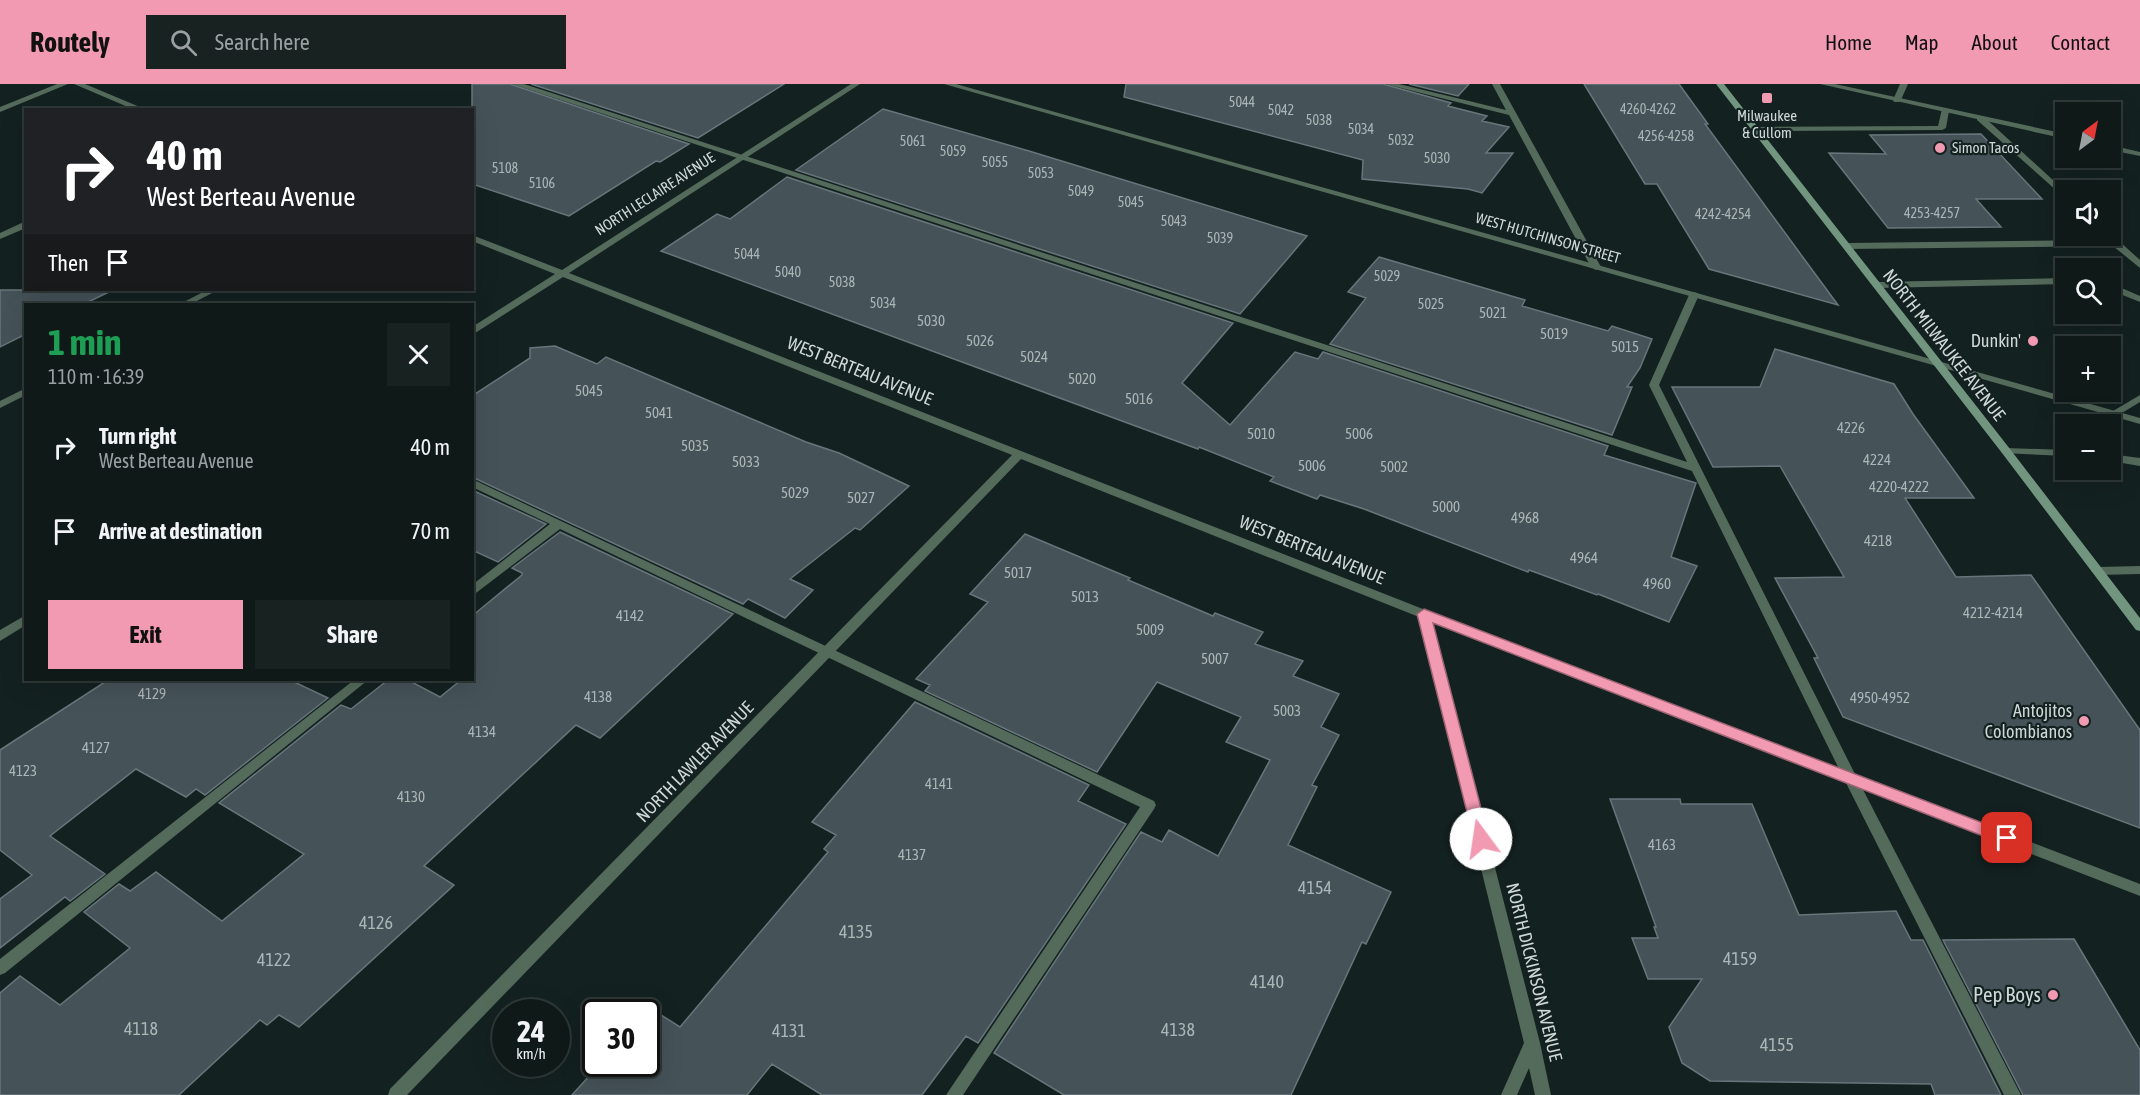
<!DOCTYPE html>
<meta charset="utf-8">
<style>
body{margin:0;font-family:"Asap Condensed",sans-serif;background:#172221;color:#f1f3f6;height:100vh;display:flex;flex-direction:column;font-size:22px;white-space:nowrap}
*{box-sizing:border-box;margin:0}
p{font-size:20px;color:#9ba0a2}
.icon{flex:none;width:33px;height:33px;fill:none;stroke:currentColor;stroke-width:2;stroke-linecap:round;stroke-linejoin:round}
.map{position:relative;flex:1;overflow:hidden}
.drawer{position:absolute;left:24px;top:219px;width:450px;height:378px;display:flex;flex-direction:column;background:#0e1918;border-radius:0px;box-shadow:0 6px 24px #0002,0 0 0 2px #2e3837}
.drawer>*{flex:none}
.banner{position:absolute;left:24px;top:24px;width:450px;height:183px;border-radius:0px;box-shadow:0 6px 24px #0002,0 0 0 2px #2e3837;background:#202124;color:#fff;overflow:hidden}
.needle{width:39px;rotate:32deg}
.tools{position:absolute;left:2055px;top:18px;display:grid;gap:12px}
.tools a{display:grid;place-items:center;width:66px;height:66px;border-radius:0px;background:#0e1918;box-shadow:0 6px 24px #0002,0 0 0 2px #2e3837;font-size:30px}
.speed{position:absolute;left:492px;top:915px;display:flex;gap:12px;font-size:30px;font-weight:700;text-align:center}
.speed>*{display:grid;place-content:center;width:78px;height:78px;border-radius:50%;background:#0e1918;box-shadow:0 6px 24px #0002,0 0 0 2px #2e3837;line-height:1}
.speed small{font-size:15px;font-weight:400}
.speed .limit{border:3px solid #111;border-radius:9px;background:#fff;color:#111}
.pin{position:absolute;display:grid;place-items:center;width:51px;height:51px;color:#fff;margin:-26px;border-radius:12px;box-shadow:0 3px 9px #0006}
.me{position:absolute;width:66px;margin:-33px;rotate:346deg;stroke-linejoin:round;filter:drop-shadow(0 0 4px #0008)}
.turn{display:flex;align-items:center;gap:21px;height:126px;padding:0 24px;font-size:27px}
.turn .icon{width:78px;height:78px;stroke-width:2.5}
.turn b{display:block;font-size:42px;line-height:51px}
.then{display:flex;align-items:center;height:57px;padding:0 24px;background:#0003;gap:12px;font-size:22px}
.round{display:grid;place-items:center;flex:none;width:63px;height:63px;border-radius:0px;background:#172221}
.head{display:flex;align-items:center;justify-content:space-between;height:102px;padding:0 24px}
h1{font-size:36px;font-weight:700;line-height:45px;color:#1e9e55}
.button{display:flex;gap:12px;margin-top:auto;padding:12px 24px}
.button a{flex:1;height:69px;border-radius:0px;background:#f19ab2;color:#111;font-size:24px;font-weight:700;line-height:69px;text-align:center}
.button a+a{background:#172221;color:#f1f3f6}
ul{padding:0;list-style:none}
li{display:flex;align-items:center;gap:18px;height:84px;padding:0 24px}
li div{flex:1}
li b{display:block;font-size:22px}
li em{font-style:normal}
header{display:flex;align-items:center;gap:36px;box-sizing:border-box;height:84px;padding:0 30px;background:#f19ab2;color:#111}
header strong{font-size:28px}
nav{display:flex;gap:33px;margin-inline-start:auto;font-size:21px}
.search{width:420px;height:54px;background:#172221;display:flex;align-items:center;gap:15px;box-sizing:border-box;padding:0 21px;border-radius:0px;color:#9ba0a2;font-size:22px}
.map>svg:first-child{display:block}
</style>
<header>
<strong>Routely</strong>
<div class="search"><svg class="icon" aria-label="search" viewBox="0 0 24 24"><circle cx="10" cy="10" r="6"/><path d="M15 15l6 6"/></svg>Search here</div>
<nav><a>Home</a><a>Map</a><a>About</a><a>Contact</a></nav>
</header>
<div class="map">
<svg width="2140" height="1011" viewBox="0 0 2140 1011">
<rect width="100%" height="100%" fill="#132120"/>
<path fill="#455258" stroke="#68767c" stroke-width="1.5" d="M472,0H510L689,60L660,78L656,77L569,132L472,100Z
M531,0H784L698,54Z
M1126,0H1383L1451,19L1448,22L1487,32L1482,37L1509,43L1486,69H1513L1482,109L1468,105L1362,95L1363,76L1124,13Z
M1409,0H1469L1458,12Z
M1584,0H1679L1708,40H1705L1838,221L1709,185L1657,100H1645Z
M883,25L1029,67L1307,152L1240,230L796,86Z
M1981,50L2042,115H1976L2001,143L1888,144L1829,69L1886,70L1870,51Z
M787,93L1233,239L1182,299L1230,341L1295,268L1318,275L1323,268L1608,362L1604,371L1696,399L1671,473L1697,482L1669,538L1598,510L1597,511L1529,486L1528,488L1364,425L1320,411L1317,415L1270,397L1274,393L1199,363L1198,365L661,167L717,130L730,135Z
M1379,173L1525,216L1522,222L1608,247L1612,242L1652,255L1640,284L1627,303H1632L1612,351L1330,260L1366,214L1348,208Z
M0,206H113L84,220H26V250L0,263Z
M555,262L597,280L606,273L806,358L839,369L909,402L860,446L855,444L790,495L813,506L785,534L748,515L743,520L472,393V312L530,274V264Z
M1775,265L1894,300L1913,330L1974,414H1905L1956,493L2031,491L2140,646V744L1843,633L1814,574H1818L1775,494L1844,493L1780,382L1713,383L1672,303H1760Z
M472,406L546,440L498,478L472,466Z
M560,448L733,530L600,654L576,641L424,782L454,801L299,943L279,931L267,941L260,936L179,1011H0V909L20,892L60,921L130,864L84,828L119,800L130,807L156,788L222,837L304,770L219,719L341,621L351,625L388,596H408L440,613L461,596H472V532L522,491V489L512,484Z
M1025,450L1130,494L1128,496L1213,532L1215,529L1263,548L1255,560L1303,577L1293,592L1339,610L1321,643L1339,651L1312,701L1317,703L1288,761L1391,808L1366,860L1362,858L1291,1011H1064L994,969L1141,748L1162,758L1169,746L1218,772L1270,676L1226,658L1241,633L1157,598L1097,688L925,607L930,601L916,595L988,518L970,510Z
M108,596H290L328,614L205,711L196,705L186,713L136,685L50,752L105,790L70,817L65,813L0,864V815L32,791L0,766V666Z
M915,618L1089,701L1078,717L1126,740L978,959L966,952L922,1011H822L772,980L747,1011H572L600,980H646V928L650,924L680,943L828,768L824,765L836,751L812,738Z
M1610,715H1680L1681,720H1752L1799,831L1896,827L1911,856H1923L2001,1011H1935L1931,1000L1710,997L1682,979L1669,943L1702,895H1648L1632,854H1658L1654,843H1656Z
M2074,855L2140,966V1011H2023L1943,856Z"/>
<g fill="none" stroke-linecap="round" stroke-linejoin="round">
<path fill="#546a5b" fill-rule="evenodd" d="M57,0H68L0,28V23Z
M512,0H524L1687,378L1649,301L1689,211L1694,208L1697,209L1699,211L1659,301L1857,694L2021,1011H2004L1844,695L1692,387Z
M1385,0H1399L1506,26L1492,0H1500L1601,183L1599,185L1596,186L1591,183L1509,31Z
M1900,0H1908L1900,18H1894L1893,16Z
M1942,25L1949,27L1946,44L1942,46L1755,47L1751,45L1755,43L1938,42Z
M1977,32H1983L2066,108V115L1977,36Z
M2112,153L2119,157L2140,176V184L2113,162L1847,165L1842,162L1847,159L2108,156Z
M2066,194V200L1877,204L1872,201L1877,198Z
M2110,199L2140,212V218L2110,206Z
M207,206H218L191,220H180Z
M26,304V311L0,324V317Z
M2140,311V318L2117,332H2109L2108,330Z
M2006,364L2066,366V372L2002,369L2001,367Z
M2110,370L2140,374V382L2110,377Z
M472,395L1154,717L1156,721L1154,725L963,1011H946L1140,723L560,445L472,512V501L550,440L472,403Z
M2140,482V490L2097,491L2091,487L2097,483Z
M354,596H368L5,889L0,891V875Z"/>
<path fill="#546a5b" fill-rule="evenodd" d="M74,0H85L147,26H135Z
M851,0H860L569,189L1428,527L2140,800V812L1432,538L1540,959L1551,1011H1535L1529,984L1517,1011H1501L1524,959L1419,533L1021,375L407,1011H388L390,1005L1012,371L563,193L472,251V243L555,190L472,157V151L562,186Z
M944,0H956L2140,334V340Z
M1820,0H1835L2066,50V55Z
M2110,61L2140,68V72L2110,66Z
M26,137V144L0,155V149Z
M26,531V541L0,557V546Z"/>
<path fill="#71957e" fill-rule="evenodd" d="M1716,0H1724L2010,365L2140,534V547L2136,546L2002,369Z"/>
</g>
<path fill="#f19ab2" stroke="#9d6474" stroke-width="1.5" d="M1424,525L2012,750L2015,754L2012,759L2007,761L2001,759L1433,539L1489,755L1486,760L1481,762L1475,760L1417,530Z"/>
<g fill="#f19ab2" stroke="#132120" stroke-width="2">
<rect x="1761" y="8" width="12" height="12" rx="3"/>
<circle cx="1940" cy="64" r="6"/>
<circle cx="2033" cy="257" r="6"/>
<circle cx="2084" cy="637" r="6"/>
<circle cx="2053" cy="911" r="6"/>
</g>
<g text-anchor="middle" stroke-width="4.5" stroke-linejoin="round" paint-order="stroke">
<g font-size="14" fill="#acb6b7">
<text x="1242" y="23">5044</text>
<text x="1648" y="30">4260-4262</text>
<text x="1281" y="31">5042</text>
<text x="1319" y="41">5038</text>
<text x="1361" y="50">5034</text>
<text x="1666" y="57">4256-4258</text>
<text x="1401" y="61">5032</text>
<text x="913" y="62">5061</text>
<text x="953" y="72">5059</text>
<text x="1437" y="79">5030</text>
<text x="995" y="83">5055</text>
<text x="505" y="89">5108</text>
<text x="1041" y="94">5053</text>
<text x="542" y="104">5106</text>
<text x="1081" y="112">5049</text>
<text x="1131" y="123">5045</text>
<text x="1932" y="134">4253-4257</text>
<text x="1723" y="135">4242-4254</text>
<text x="1174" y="142">5043</text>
<text x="1220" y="159">5039</text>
<text x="747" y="175">5044</text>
<text x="788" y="193">5040</text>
<text x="1387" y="197">5029</text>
<text x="842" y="203">5038</text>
<text x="883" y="224">5034</text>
<text x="1431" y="225">5025</text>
</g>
<g font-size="15" fill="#cfd8d7" stroke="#132120">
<text x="1767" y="37">Milwaukee<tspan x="1767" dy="17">&amp; Cullom</tspan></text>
<text x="1952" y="69" text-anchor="start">Simon Tacos</text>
</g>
<g font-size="15" fill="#cfd8d7" stroke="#132120">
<text transform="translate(655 110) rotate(-33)" y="5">NORTH LECLAIRE AVENUE</text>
<text transform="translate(1548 154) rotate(16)" y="5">WEST HUTCHINSON STREET</text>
</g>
<g font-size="15" fill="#acb6b7">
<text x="1493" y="234">5021</text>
<text x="931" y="242">5030</text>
<text x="1554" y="255">5019</text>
<text x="980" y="262">5026</text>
<text x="1625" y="268">5015</text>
<text x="1034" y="278">5024</text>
<text x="1082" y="300">5020</text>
<text x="589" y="312">5045</text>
<text x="1139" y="320">5016</text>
<text x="659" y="334">5041</text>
<text x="1851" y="349">4226</text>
<text x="1261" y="355">5010</text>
<text x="1359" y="355">5006</text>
<text x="695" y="367">5035</text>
<text x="1877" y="381">4224</text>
<text x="746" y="383">5033</text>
<text x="1312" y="387">5006</text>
<text x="1394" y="388">5002</text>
<text x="1899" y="408">4220-4222</text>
<text x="795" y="414">5029</text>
<text x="861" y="419">5027</text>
<text x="1446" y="428">5000</text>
<text x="1525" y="439">4968</text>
<text x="1878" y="462">4218</text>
<text x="1584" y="479">4964</text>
<text x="1018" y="494">5017</text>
<text x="1657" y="505">4960</text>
<text x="1085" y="518">5013</text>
<text x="1993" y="534">4212-4214</text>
<text x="630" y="537">4142</text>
<text x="1150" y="551">5009</text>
<text x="1215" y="580">5007</text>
<text x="152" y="615">4129</text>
<text x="598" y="618">4138</text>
<text x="1880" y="619">4950-4952</text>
<text x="1287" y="632">5003</text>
<text x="482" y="653">4134</text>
<text x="96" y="669">4127</text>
<text x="23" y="692">4123</text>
<text x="939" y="705">4141</text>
<text x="411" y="718">4130</text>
<text x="1662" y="766">4163</text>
<text x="912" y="776">4137</text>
</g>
<g font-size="18" fill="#cfd8d7" stroke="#132120" text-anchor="end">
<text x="2021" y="263">Dunkin'</text>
<text x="2072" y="633">Antojitos<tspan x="2072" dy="21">Colombianos</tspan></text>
</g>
<g font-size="18" fill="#cfd8d7" stroke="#132120">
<text transform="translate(1944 261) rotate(52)" y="6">NORTH MILWAUKEE AVENUE</text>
<text transform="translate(860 287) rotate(22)" y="6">WEST BERTEAU AVENUE</text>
<text transform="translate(1312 466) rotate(22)" y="6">WEST BERTEAU AVENUE</text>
<text transform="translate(695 678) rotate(-46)" y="6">NORTH LAWLER AVENUE</text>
<text transform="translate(1534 888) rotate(76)" y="6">NORTH DICKINSON AVENUE</text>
</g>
<g font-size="18" fill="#acb6b7">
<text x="1315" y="810">4154</text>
<text x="376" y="845">4126</text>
<text x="856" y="854">4135</text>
<text x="1740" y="881">4159</text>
<text x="274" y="882">4122</text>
<text x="1267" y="904">4140</text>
<text x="141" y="951">4118</text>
<text x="1178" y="952">4138</text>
<text x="789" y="953">4131</text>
<text x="1777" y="967">4155</text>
</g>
<g font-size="21" fill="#cfd8d7" stroke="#132120" text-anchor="end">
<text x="2041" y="918">Pep Boys</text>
</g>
</g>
</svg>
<div class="tools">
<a><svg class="needle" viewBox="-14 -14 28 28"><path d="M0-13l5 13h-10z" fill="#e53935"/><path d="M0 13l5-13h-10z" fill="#9ba0a2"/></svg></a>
<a><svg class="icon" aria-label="sound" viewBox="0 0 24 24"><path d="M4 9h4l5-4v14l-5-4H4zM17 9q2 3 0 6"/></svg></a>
<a><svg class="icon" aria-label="search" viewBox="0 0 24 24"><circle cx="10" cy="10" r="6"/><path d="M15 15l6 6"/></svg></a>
<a>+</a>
<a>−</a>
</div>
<div class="speed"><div>24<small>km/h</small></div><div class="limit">30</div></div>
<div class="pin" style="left:2007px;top:754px;background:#d93025"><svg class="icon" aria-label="arrive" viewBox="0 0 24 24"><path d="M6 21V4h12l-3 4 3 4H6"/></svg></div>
<svg class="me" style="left:1481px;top:755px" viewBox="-20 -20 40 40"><circle r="19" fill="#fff"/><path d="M0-13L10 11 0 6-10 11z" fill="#f19ab2"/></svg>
<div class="banner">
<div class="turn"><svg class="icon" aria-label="right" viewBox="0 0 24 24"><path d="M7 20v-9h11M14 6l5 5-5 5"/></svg><div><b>40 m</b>West Berteau Avenue</div></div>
<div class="then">Then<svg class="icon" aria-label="arrive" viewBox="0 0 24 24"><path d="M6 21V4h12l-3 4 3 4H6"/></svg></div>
</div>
<section class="drawer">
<div class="head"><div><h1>1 min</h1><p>110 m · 16:39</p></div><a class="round"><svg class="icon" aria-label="close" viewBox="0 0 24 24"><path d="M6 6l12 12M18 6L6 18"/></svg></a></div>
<ul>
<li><svg class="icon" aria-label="right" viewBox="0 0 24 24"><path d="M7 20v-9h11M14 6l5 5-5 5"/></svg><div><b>Turn right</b><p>West Berteau Avenue</p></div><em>40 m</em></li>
<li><svg class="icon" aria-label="arrive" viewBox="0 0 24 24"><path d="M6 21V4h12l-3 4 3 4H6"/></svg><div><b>Arrive at destination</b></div><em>70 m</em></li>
</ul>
<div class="button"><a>Exit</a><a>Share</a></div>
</section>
</div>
